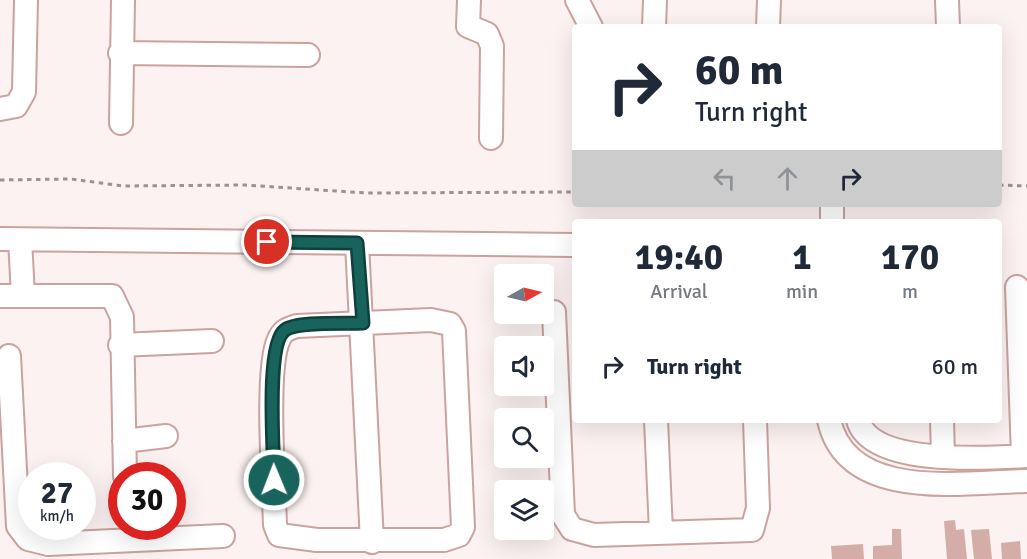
<!DOCTYPE html>
<style>
body{margin:0;font-family:Signika,sans-serif;background:#f6f6f7;color:#1f2937;height:100vh;display:flex;flex-direction:column;font-size:22px;white-space:nowrap}
*{box-sizing:border-box;margin:0}
p{font-size:20px;color:#747a83}
.icon{flex:none;width:33px;height:33px;fill:none;stroke:currentColor;stroke-width:2;stroke-linecap:round;stroke-linejoin:round}
.map{position:relative;flex:1;overflow:hidden}
.panel{position:absolute;left:572px;top:219px;width:430px;height:204px;display:flex;flex-direction:column;background:#fff;border-radius:6px;box-shadow:0 6px 24px #0002}
.panel>*{flex:none}
.hud{position:absolute;left:572px;top:24px;width:430px;height:183px;border-radius:6px;box-shadow:0 6px 24px #0002;background:#fff;color:#1f2937;overflow:hidden}
.needle{width:39px;rotate:82deg}
.tools{position:absolute;left:494px;top:264px;display:grid;gap:12px}
.tools a{display:grid;place-items:center;width:60px;height:60px;border-radius:6px;background:#fff;box-shadow:0 6px 24px #0002;font-size:30px}
.speed{position:absolute;left:18px;top:462px;display:flex;gap:12px;font-size:30px;font-weight:700;text-align:center}
.speed>*{display:grid;place-content:center;width:78px;height:78px;border-radius:50%;background:#fff;box-shadow:0 6px 24px #0002;line-height:1}
.speed small{font-size:15px;font-weight:400}
.speed .limit{border:9px solid #d22;background:#fff;color:#111}
.pin{position:absolute;display:grid;place-items:center;width:51px;height:51px;color:#fff;margin:-26px;border:3px solid #fff;border-radius:50%;box-shadow:0 2px 6px #0007}
.me{position:absolute;width:66px;margin:-33px;rotate:359deg;stroke-linejoin:round;filter:drop-shadow(0 0 4px #0008)}
.turn{display:flex;align-items:center;gap:21px;height:126px;padding:0 24px;font-size:27px}
.turn .icon{width:78px;height:78px;stroke-width:2.5}
.turn b{display:block;font-size:42px;line-height:51px}
.lanes{display:flex;align-items:center;height:57px;padding:0 24px;background:#0003;justify-content:center;gap:30px;direction:ltr}
.lanes .off{opacity:.35}
.eta{display:flex;justify-content:space-evenly;align-items:center;height:102px;text-align:center}
.eta b{font-size:36px;font-weight:700;line-height:42px}
ul{padding:0;list-style:none}
li{display:flex;align-items:center;gap:18px;height:90px;padding:0 24px}
li div{flex:1}
li b{display:block;font-size:22px}
li em{font-style:normal}
.map>svg:first-child{display:block}
</style>
<div class="map">
<svg width="1027" height="559" viewBox="0 0 1027 559">
<rect width="100%" height="100%" fill="#fbf2f1"/>
<path fill="#d5ada8" d="M955,520L956,530L964,529L967,559H947L944,521Z
M892,529H901L902,559H873V546L892,545Z
M989,529L992,559H974L971,530Z
M1020,541L1021,559H1002L1001,543Z
M863,544L864,559H832L831,546Z"/>
<g fill="none" stroke-linecap="round" stroke-linejoin="round">
<defs>
<path id="minor" d="M469,0L468,26L487,34L492,46L491,138
M577,0L591,27
M947,0L948,27
M654,27L655,0
M768,27L769,0
M120,53L308,55
M0,109L16,106L24,92L26,0
M121,123L123,0
M832,222V204
M0,239L574,245
M20,240L23,295
M357,243L372,542
M1017,287L1023,456
M0,296H112L122,317L125,476
M554,312L563,515L572,529L594,535L752,530L758,508L755,420
M431,320L450,324L454,331L463,527L459,535L444,540H317L279,535L275,525C274,487 265,367 279,339C283,330 288,329 297,326Z
M120,345L212,341
M9,356L18,526L28,539L48,544L223,536
M656,420L661,532
M829,420C847,503 965,482 1027,481
M858,420C871,467 990,458 1027,456
M942,420L943,456
M124,441L166,436"/>
</defs>
<use href="#minor" stroke="#caa39e" stroke-width="26"/>
<path stroke="#9e918f" stroke-width="3" stroke-dasharray="4.5 4.5" stroke-linecap="butt" d="M0,180L71,179L123,186L245,185L366,193L574,192
M999,185L1027,186"/>
<use href="#minor" stroke="#fff" stroke-width="22"/>
</g>
<g fill="none" stroke-linecap="round" stroke-linejoin="round">
<defs>
<path id="route" d="M267,242L357,243L363,323C347,324 297,321 285,330C265,344 274,453 274,480"/>
</defs>
<use href="#route" stroke="#10403b" stroke-width="15"/>
<use href="#route" stroke="#18635b" stroke-width="10"/>
</g>
</svg>
<div class="tools">
<a><svg class="needle" viewBox="-14 -14 28 28"><path d="M0-13l5 13h-10z" fill="#e53935"/><path d="M0 13l5-13h-10z" fill="#747a83"/></svg></a>
<a><svg class="icon" aria-label="sound" viewBox="0 0 24 24"><path d="M4 9h4l5-4v14l-5-4H4zM17 9q2 3 0 6"/></svg></a>
<a><svg class="icon" aria-label="search" viewBox="0 0 24 24"><circle cx="10" cy="10" r="6"/><path d="M15 15l6 6"/></svg></a>
<a><svg class="icon" aria-label="layers" viewBox="0 0 24 24"><path d="M12 4l9 5-9 5-9-5zM3 14l9 5 9-5"/></svg></a>
</div>
<div class="speed"><div>27<small>km/h</small></div><div class="limit">30</div></div>
<div class="pin" style="left:267px;top:242px;background:#d93025"><svg class="icon" aria-label="arrive" viewBox="0 0 24 24"><path d="M6 21V4h12l-3 4 3 4H6"/></svg></div>
<svg class="me" style="left:274px;top:480px" viewBox="-20 -20 40 40"><circle r="17" fill="#18635b" stroke="#fff" stroke-width="3"/><path d="M0-11L8 9 0 5-8 9z" fill="#fff"/></svg>
<div class="hud">
<div class="turn"><svg class="icon" aria-label="right" viewBox="0 0 24 24"><path d="M7 20v-9h11M14 6l5 5-5 5"/></svg><div><b>60 m</b>Turn right</div></div>
<div class="lanes"><svg class="icon off" aria-label="left" viewBox="0 0 24 24"><path d="M17 20v-9H6M10 6l-5 5 5 5"/></svg><svg class="icon off" aria-label="ahead" viewBox="0 0 24 24"><path d="M12 20V5M6 11l6-6 6 6"/></svg><svg class="icon" aria-label="right" viewBox="0 0 24 24"><path d="M7 20v-9h11M14 6l5 5-5 5"/></svg></div>
</div>
<section class="panel">
<div class="eta">
<div><b>19:40</b><p>Arrival</p></div>
<div><b>1</b><p>min</p></div>
<div><b>170</b><p>m</p></div>
</div>
<ul>
<li><svg class="icon" aria-label="right" viewBox="0 0 24 24"><path d="M7 20v-9h11M14 6l5 5-5 5"/></svg><div><b>Turn right</b></div><em>60 m</em></li>
</ul>
</section>
</div>
